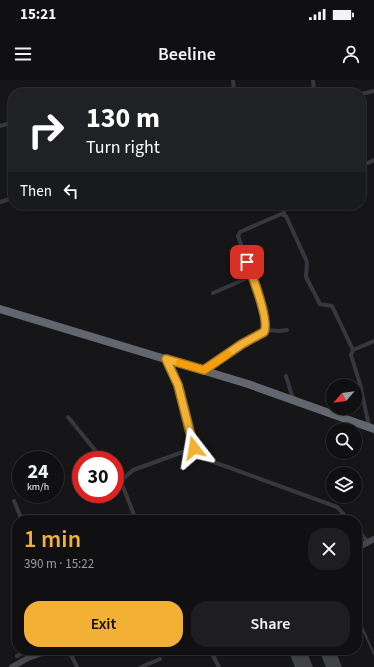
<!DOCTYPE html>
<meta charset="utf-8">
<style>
body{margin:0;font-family:"Source Sans 3",sans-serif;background:#1e1e20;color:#f1f3f6;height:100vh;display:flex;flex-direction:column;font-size:15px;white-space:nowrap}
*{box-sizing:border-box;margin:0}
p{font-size:13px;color:#9c9d9f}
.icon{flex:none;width:22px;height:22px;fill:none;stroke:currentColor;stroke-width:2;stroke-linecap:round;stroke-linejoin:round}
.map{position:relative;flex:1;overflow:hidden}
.details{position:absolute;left:12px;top:435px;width:350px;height:140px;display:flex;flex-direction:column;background:#101012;border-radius:16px;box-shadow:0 1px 3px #0004,0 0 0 1px #303032}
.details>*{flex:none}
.banner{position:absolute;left:8px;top:8px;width:358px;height:122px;border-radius:16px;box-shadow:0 1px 3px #0004,0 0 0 1px #303032;background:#202124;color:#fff;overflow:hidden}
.needle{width:26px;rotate:242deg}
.tools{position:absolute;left:326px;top:299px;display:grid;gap:8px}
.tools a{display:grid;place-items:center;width:36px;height:36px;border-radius:50%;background:#101012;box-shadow:0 1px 3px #0004,0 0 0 1px #303032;font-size:20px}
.speed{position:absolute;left:12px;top:371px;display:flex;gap:8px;font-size:20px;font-weight:700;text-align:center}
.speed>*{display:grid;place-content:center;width:52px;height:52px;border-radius:50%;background:#101012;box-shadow:0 1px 3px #0004,0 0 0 1px #303032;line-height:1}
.speed small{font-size:10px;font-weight:400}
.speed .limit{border:6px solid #d22;background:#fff;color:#111}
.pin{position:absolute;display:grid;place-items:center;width:34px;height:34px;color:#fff;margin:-17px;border-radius:8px;box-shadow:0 2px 6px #0006}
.me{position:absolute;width:44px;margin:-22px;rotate:346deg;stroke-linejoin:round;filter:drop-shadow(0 0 3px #0008)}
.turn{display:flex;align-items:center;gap:14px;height:84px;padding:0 12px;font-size:18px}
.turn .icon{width:52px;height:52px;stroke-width:2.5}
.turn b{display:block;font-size:28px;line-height:34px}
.then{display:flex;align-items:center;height:38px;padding:0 12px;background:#0003;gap:8px;font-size:15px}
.round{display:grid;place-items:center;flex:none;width:42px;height:42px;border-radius:16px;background:#1e1e20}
.headline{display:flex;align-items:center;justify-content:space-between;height:68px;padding:0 12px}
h1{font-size:24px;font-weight:600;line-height:30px;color:#f2b134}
.primary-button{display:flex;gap:8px;margin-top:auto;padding:8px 12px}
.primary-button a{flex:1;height:46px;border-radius:16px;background:#f2b134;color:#111;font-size:16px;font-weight:600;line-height:46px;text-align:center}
.primary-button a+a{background:#1e1e20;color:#f1f3f6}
.status{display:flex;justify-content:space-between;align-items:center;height:28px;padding:0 20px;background:#101012;direction:ltr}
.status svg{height:11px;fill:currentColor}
header{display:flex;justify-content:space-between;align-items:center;height:52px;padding:0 12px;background:#101012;font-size:18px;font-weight:600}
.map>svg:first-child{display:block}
</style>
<div class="status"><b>15:21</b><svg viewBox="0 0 49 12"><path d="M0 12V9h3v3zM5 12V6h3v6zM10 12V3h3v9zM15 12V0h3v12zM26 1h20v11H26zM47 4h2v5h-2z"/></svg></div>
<header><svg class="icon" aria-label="menu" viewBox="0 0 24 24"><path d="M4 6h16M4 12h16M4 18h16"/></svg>Beeline<svg class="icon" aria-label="person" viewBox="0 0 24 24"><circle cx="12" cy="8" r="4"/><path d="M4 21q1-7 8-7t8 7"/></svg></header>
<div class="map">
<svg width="374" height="587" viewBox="0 0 374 587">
<rect width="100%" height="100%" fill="#161618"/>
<path fill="#404145" d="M288,570H306L313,587H295Z
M319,570H335L342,587H326Z"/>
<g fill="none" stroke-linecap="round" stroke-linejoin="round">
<path stroke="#37383d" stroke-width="2" d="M357,536L374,574"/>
<path stroke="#37383d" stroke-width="4" d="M233,0L234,13
M313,0L314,13
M301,13L314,10
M361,14L374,11
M0,46L13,42
M361,86L374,80
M0,122L13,118
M284,134V127L287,125
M213,213L252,196
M266,250L279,251L287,250
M204,290L242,264L266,250L260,219L238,156L240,152L281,134L286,136L307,182L306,197L320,224L332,226L353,270
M286,296L293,319
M68,337L103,380
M369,346L360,304L351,275L353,270L374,261
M194,368L200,377L337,427L349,440
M115,394L123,399
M14,421L22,440
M136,440L122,404L123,399L133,390L194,368L178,305L166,279
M357,449L368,462
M210,570L219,587
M71,575L77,587
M17,576L29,570
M141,587L160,579"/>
<path stroke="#45474d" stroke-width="6" d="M357,468L374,459
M12,587L28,578L50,570"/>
<path stroke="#63666e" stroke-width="8" d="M0,229L248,304L374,349"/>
</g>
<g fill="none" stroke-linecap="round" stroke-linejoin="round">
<defs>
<path id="route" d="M194,368L178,305L166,279L204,290L242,264L264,252C270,242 252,195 247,182"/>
</defs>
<use href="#route" stroke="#9d7322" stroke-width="10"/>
<use href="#route" stroke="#f2b134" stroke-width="7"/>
<path stroke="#f59e0b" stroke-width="7" d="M179,283L204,290L228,274"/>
</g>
</svg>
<div class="tools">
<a><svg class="needle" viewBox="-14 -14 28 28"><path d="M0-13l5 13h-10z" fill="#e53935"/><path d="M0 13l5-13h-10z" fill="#9c9d9f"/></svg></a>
<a><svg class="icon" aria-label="search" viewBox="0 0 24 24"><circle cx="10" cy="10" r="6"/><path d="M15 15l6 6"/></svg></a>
<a><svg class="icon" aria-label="layers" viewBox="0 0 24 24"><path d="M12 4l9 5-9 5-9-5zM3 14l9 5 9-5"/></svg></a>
</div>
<div class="speed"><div>24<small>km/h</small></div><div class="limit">30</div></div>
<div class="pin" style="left:247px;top:182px;background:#d93025"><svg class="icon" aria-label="arrive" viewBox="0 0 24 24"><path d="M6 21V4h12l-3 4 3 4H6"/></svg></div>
<svg class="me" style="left:194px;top:368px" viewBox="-20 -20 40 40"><path d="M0-17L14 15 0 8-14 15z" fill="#f2b134" stroke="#fff" stroke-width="4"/></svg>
<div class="banner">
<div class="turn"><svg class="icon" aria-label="right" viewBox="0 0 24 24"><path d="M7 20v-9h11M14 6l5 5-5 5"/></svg><div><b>130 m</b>Turn right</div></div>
<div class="then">Then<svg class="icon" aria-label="left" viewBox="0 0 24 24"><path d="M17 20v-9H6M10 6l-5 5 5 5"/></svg></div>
</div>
<section class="details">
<div class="headline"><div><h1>1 min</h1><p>390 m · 15:22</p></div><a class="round"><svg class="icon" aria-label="close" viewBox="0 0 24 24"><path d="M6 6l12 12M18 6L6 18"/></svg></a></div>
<div class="primary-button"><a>Exit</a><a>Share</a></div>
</section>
</div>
